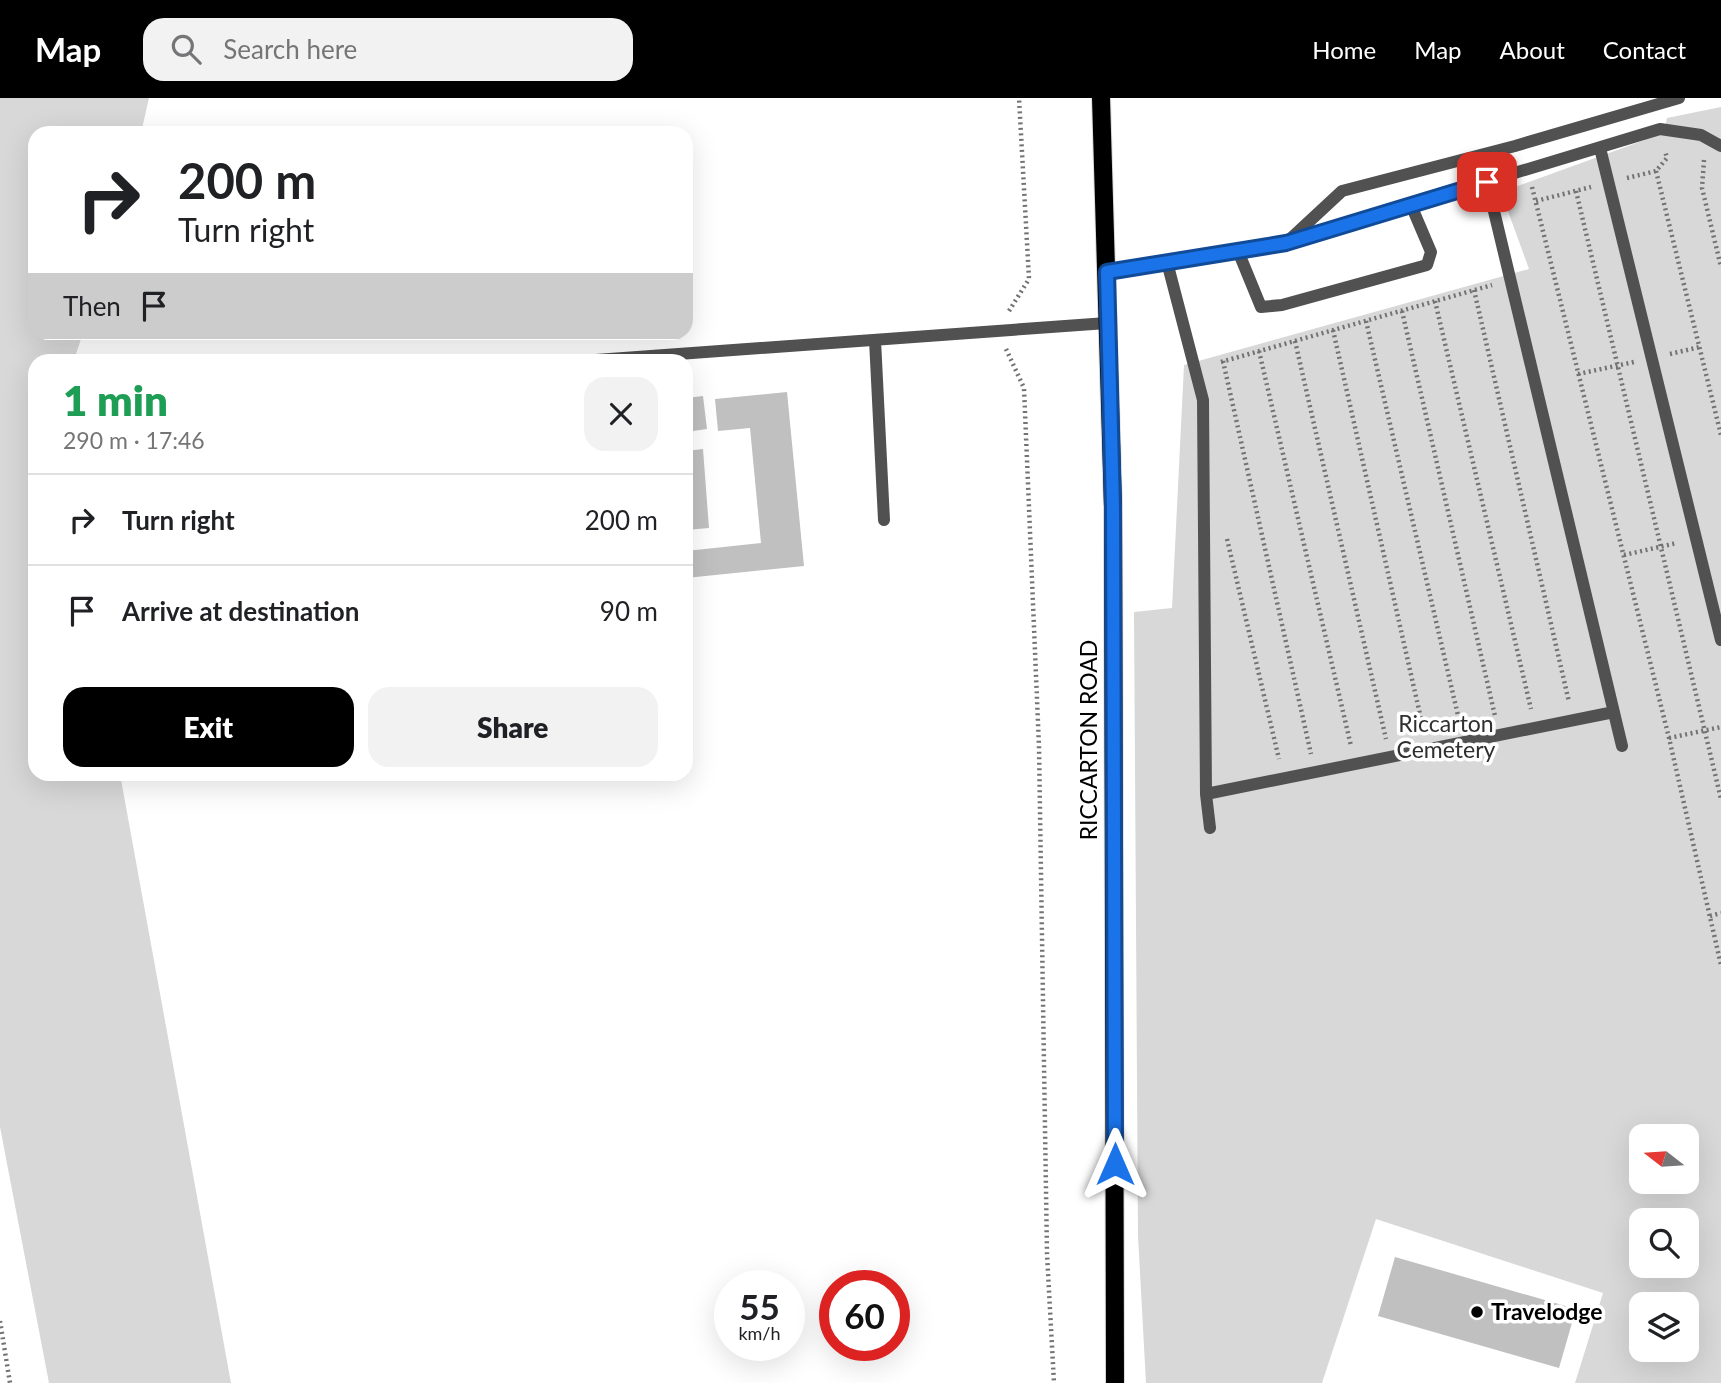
<!DOCTYPE html>
<meta charset="utf-8">
<style>
body{margin:0;font-family:Lato,sans-serif;background:#f2f2f2;color:#202124;height:100vh;display:flex;flex-direction:column;font-size:26px;white-space:nowrap}
*{box-sizing:border-box;margin:0}
p{font-size:23px;color:#757577}
.icon{flex:none;width:38px;height:38px;fill:none;stroke:currentColor;stroke-width:2;stroke-linecap:round;stroke-linejoin:round}
.map{position:relative;flex:1;overflow:hidden}
.sheet{position:absolute;left:28px;top:256px;width:665px;height:427px;display:flex;flex-direction:column;background:#fff;border-radius:21px;box-shadow:0 7px 28px #0002}
.sheet>*{flex:none}
.top-card{position:absolute;left:28px;top:28px;width:665px;height:214px;border-radius:21px;box-shadow:0 7px 28px #0002;background:#fff;color:#202124;overflow:hidden}
.needle{width:46px;rotate:287deg}
.fabs{position:absolute;left:1629px;top:1026px;display:grid;gap:14px}
.fabs a{display:grid;place-items:center;width:70px;height:70px;border-radius:14px;background:#fff;box-shadow:0 7px 28px #0002;font-size:35px}
.speed{position:absolute;left:714px;top:1172px;display:flex;gap:14px;font-size:35px;font-weight:700;text-align:center}
.speed>*{display:grid;place-content:center;width:91px;height:91px;border-radius:50%;background:#fff;box-shadow:0 7px 28px #0002;line-height:1}
.speed small{font-size:18px;font-weight:400}
.speed .limit{border:10px solid #d22;background:#fff;color:#111}
.pin{position:absolute;display:grid;place-items:center;width:60px;height:60px;color:#fff;margin:-30px;border-radius:14px;box-shadow:0 4px 10px #0006}
.me{position:absolute;width:77px;margin:-38px;rotate:0deg;stroke-linejoin:round;filter:drop-shadow(0 0 5px #0008)}
.turn{display:flex;align-items:center;gap:24px;height:147px;padding:0 35px;font-size:32px}
.turn .icon{width:91px;height:91px;stroke-width:2.5}
.turn b{display:block;font-size:49px;line-height:60px}
.then{display:flex;align-items:center;height:66px;padding:0 35px;background:#0003;gap:14px;font-size:26px}
.round{display:grid;place-items:center;flex:none;width:74px;height:74px;border-radius:21px;background:#f2f2f2}
.headline{display:flex;align-items:center;justify-content:space-between;height:119px;padding:0 35px}
h1{font-size:42px;font-weight:800;line-height:52px;color:#1e9e55}
.primary-button{display:flex;gap:14px;margin-top:auto;padding:14px 35px}
.primary-button a{flex:1;height:80px;border-radius:21px;background:#000;color:#fff;font-size:28px;font-weight:800;line-height:80px;text-align:center}
.primary-button a+a{background:#f2f2f2;color:#202124}
ul{padding:0;list-style:none}
li{display:flex;align-items:center;gap:21px;height:91px;padding:0 35px;border-top:2px solid #e0e0e0}
li div{flex:1}
li b{display:block;font-size:26px}
li em{font-style:normal}
header{display:flex;align-items:center;gap:42px;box-sizing:border-box;height:98px;padding:0 35px;background:#000;color:#fff}
header strong{font-size:33px}
nav{display:flex;gap:38px;margin-inline-start:auto;font-size:24px}
.search{width:490px;height:63px;background:#f2f2f2;display:flex;align-items:center;gap:18px;box-sizing:border-box;padding:0 24px;border-radius:21px;color:#757577;font-size:26px}
.map>svg:first-child{display:block}
</style>
<header>
<strong>Map</strong>
<div class="search"><svg class="icon" aria-label="search" viewBox="0 0 24 24"><circle cx="10" cy="10" r="6"/><path d="M15 15l6 6"/></svg>Search here</div>
<nav><a>Home</a><a>Map</a><a>About</a><a>Contact</a></nav>
</header>
<div class="map">
<svg width="1721" height="1285" viewBox="0 0 1721 1285">
<rect width="100%" height="100%" fill="#fff"/>
<path fill="#d8d8d8" fill-rule="evenodd" d="M0,0H149L141,35H35V234L83,235L74,262H35V676H120L231,1285H49L0,1029Z
M1721,9V1285H1575L1603,1195L1376,1121L1322,1285H1146L1138,1138L1134,514L1172,510L1184,267L1529,171L1501,94L1664,35L1667,20ZM1642,1038H1687V1083H1642ZM1642,1122H1687V1167H1642ZM1642,1206H1687V1251H1642Z"/>
<path fill="#c0c0c0" d="M787,294L804,468L686,480V453L761,445L750,330L718,333L715,301Z
M703,298L707,331L686,334V300Z
M703,351L709,430L686,432V353Z
M1395,1159L1576,1211L1559,1270L1378,1218Z"/>
<g fill="none" stroke-linecap="round" stroke-linejoin="round">
<defs>
<path id="primary" d="M1101,0L1113,409L1115,1285"/>
</defs>
<use href="#primary" stroke="#dbdbdb" stroke-width="20"/>
<path stroke="#737373" stroke-width="4.5" stroke-dasharray="2 3.5" stroke-linecap="butt" d="M1704,62L1702,90L1721,169
M1656,73L1721,337
M1627,80L1656,73L1667,60L1665,53
M1532,89L1669,640L1721,867
M1576,93L1721,701
M1536,103L1591,89
M1474,192L1569,604
M1435,203L1531,611
M1009,213L1029,181L1019,0
M1402,213L1495,618
M1366,223L1460,626
M1333,232L1424,634
M1295,243L1386,641
M1006,251L1024,290L1039,649L1047,1156L1054,1285
M1259,253L1351,648
M1670,256L1700,249
M1223,263L1311,656
M1221,264L1492,187
M1578,276L1634,264
M1227,441L1279,661
M1624,457L1677,445
M1669,640L1721,629
M1710,818L1721,815
M0,1223L10,1285"/>
<path stroke="#515151" stroke-width="12" d="M1600,50L1721,542
M1487,84L1622,648
M1290,143L1660,31L1701,37L1721,48
M1238,153L1261,209L1282,207L1427,167L1431,154L1411,107
M1167,164L1203,302L1206,696L1210,730
M1107,174L1286,145L1342,93L1515,48L1679,0
M875,242L884,422
M596,262L1107,225
M1206,696L1614,614"/>
<use href="#primary" stroke="#000" stroke-width="18"/>
</g>
<g fill="none" stroke-linecap="round" stroke-linejoin="round">
<defs>
<path id="route" d="M1115,1066L1113,409L1107,174L1286,145L1487,84"/>
</defs>
<use href="#route" stroke="#114b97" stroke-width="18"/>
<use href="#route" stroke="#1a73e8" stroke-width="12"/>
</g>
<circle fill="#000" stroke="#fff" stroke-width="2.5" cx="1477" cy="1214" r="7"/>
<g text-anchor="middle" stroke-width="7" stroke-linejoin="round" paint-order="stroke">
<g font-size="23" fill="#2f2f2f" stroke="#fff">
<text x="1446" y="634">Riccarton<tspan x="1446" dy="26">Cemetery</tspan></text>
</g>
<g font-size="23" fill="#000" stroke="#fff">
<text transform="translate(1089 642) rotate(-90)" y="8">RICCARTON ROAD</text>
</g>
<g font-size="23" font-weight="bold" fill="#000" stroke="#fff" text-anchor="start">
<text x="1491" y="1222">Travelodge</text>
</g>
</g>
</svg>
<div class="fabs">
<a><svg class="needle" viewBox="-14 -14 28 28"><path d="M0-13l5 13h-10z" fill="#e53935"/><path d="M0 13l5-13h-10z" fill="#757577"/></svg></a>
<a><svg class="icon" aria-label="search" viewBox="0 0 24 24"><circle cx="10" cy="10" r="6"/><path d="M15 15l6 6"/></svg></a>
<a><svg class="icon" aria-label="layers" viewBox="0 0 24 24"><path d="M12 4l9 5-9 5-9-5zM3 14l9 5 9-5"/></svg></a>
</div>
<div class="speed"><div>55<small>km/h</small></div><div class="limit">60</div></div>
<div class="pin" style="left:1487px;top:84px;background:#d93025"><svg class="icon" aria-label="arrive" viewBox="0 0 24 24"><path d="M6 21V4h12l-3 4 3 4H6"/></svg></div>
<svg class="me" style="left:1115px;top:1066px" viewBox="-20 -20 40 40"><path d="M0-17L14 15 0 8-14 15z" fill="#1a73e8" stroke="#fff" stroke-width="4"/></svg>
<div class="top-card">
<div class="turn"><svg class="icon" aria-label="right" viewBox="0 0 24 24"><path d="M7 20v-9h11M14 6l5 5-5 5"/></svg><div><b>200 m</b>Turn right</div></div>
<div class="then">Then<svg class="icon" aria-label="arrive" viewBox="0 0 24 24"><path d="M6 21V4h12l-3 4 3 4H6"/></svg></div>
</div>
<section class="sheet">
<div class="headline"><div><h1>1 min</h1><p>290 m · 17:46</p></div><a class="round"><svg class="icon" aria-label="close" viewBox="0 0 24 24"><path d="M6 6l12 12M18 6L6 18"/></svg></a></div>
<ul>
<li><svg class="icon" aria-label="right" viewBox="0 0 24 24"><path d="M7 20v-9h11M14 6l5 5-5 5"/></svg><div><b>Turn right</b></div><em>200 m</em></li>
<li><svg class="icon" aria-label="arrive" viewBox="0 0 24 24"><path d="M6 21V4h12l-3 4 3 4H6"/></svg><div><b>Arrive at destination</b></div><em>90 m</em></li>
</ul>
<div class="primary-button"><a>Exit</a><a>Share</a></div>
</section>
</div>
